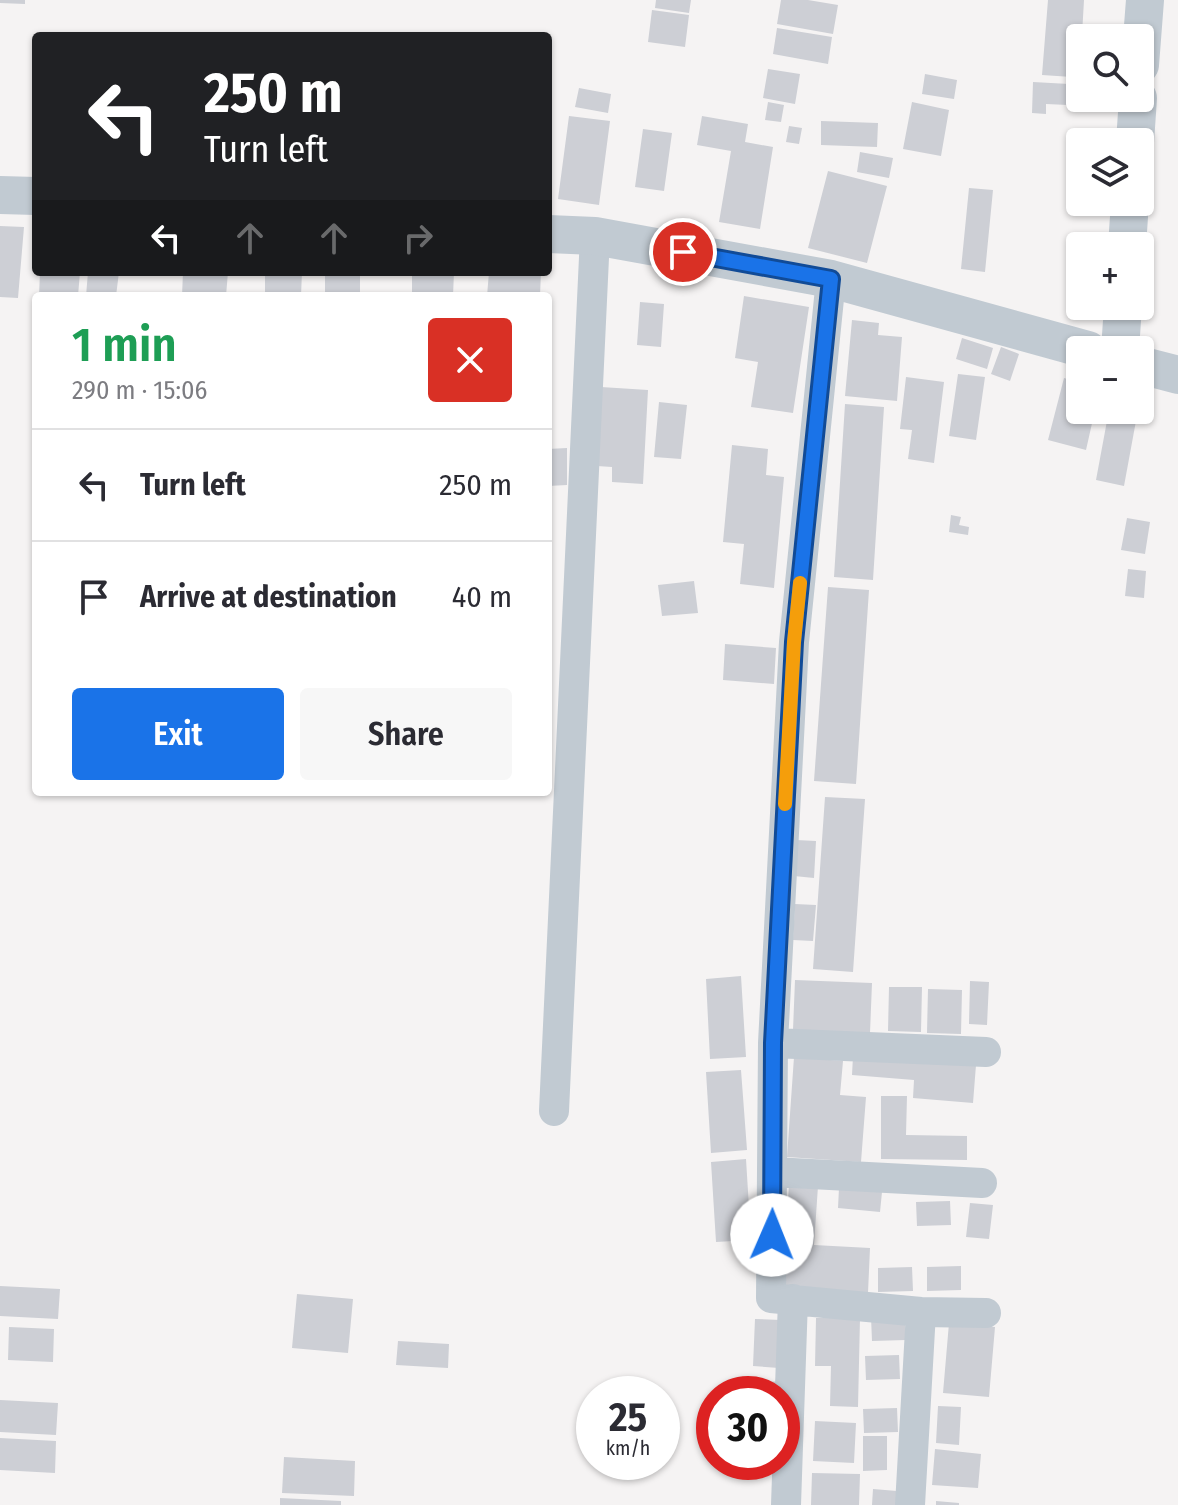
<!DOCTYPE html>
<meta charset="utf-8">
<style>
body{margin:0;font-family:"Fira Sans Condensed",sans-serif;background:#f7f7f7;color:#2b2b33;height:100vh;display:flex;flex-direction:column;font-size:30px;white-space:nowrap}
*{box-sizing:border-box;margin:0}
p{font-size:26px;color:#7c7c81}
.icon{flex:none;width:44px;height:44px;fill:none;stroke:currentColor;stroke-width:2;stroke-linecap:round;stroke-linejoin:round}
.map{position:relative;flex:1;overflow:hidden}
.side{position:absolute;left:32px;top:292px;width:520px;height:504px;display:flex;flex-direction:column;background:#fff;border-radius:8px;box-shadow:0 2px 6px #0004}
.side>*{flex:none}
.guide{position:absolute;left:32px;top:32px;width:520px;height:244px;border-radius:8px;box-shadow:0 2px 6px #0004;background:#202124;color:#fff;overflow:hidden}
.controls{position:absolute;left:1066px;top:24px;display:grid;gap:16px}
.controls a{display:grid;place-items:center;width:88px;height:88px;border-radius:8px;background:#fff;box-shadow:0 2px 6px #0004;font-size:40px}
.speed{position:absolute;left:576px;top:1376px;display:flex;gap:16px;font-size:40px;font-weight:700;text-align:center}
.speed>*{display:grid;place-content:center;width:104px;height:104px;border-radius:50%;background:#fff;box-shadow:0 2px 6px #0004;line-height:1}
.speed small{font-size:20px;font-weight:400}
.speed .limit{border:12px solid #d22;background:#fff;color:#111}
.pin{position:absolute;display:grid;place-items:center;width:68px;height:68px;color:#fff;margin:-34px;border:4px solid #fff;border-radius:50%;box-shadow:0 2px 8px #0007}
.me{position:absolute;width:88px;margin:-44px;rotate:1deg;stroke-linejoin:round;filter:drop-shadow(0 0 6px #0008)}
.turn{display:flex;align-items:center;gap:28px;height:168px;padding:0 40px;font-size:36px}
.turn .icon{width:104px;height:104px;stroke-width:2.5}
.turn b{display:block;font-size:56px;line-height:68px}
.lanes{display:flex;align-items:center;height:76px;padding:0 40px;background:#0003;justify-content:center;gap:40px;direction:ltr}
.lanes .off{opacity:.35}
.round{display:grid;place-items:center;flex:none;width:84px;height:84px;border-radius:8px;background:#f7f7f7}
.summary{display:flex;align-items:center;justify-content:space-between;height:136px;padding:0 40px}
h1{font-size:48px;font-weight:600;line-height:60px;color:#1e9e55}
.primary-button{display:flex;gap:16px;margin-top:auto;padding:16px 40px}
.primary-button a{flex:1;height:92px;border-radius:8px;background:#1a73e8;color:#fff;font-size:32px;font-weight:600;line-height:92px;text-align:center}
.primary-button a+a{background:#f7f7f7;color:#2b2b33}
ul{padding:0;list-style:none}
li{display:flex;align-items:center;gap:24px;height:112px;padding:0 40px;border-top:2px solid #e1e1e2}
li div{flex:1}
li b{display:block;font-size:30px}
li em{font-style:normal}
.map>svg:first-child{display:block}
</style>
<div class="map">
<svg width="1178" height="1505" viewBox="0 0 1178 1505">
<rect width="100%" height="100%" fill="#f5f3f3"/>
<path fill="#cdcfd5" d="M0,0H25V4L0,3Z
M656,0H691L689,13L655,8Z
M781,0H808L838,5L833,34L777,24Z
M1048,0H1084L1080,70H1072V77L1042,75Z
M652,10L689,15L685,47L648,42Z
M777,28L832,37L828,64L773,54Z
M768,69L800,74L795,104L763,98Z
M925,74L957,80L954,99L922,94Z
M1033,82L1069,84L1068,105L1046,104V114L1032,113Z
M579,88L611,94L608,113L575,107Z
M768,102L784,105L781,122L765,120Z
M912,102L949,110L941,156L903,149Z
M569,116L610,121L599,205L558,199Z
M702,116L748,124L745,142L773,147L760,229L719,222L731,151L697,145Z
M821,121L878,123L877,147L821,145Z
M789,126L802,128L799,144L786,142Z
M643,129L672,133L664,191L635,187Z
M860,152L893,158L889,178L857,172Z
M828,171L887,186L867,263L808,248Z
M969,188L993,190L985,272L961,269Z
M0,226L24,227L18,298L0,297Z
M1078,270H1080V306H1101L1100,316L1073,313Z
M40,272H80L78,296H39Z
M88,272H119L116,296H86Z
M183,272H228L226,296H182Z
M265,272H302L301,296H265Z
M325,272H360V296H325Z
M412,272H454L453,296H412Z
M489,272H541L540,296H487Z
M744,296L809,307L793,413L751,407L758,362L735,358Z
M640,302L664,304L661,347L637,345Z
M852,320L879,323L878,335L902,337L897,401L845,396Z
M962,338L993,348L987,369L956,359Z
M1001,347L1019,354L1010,381L991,374Z
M958,374L985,377L976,440L949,436Z
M906,377L944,382L934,463L908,459L912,430L900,429Z
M1064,378L1080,383V410H1095L1086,450L1048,440Z
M601,387L648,390L643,484L612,482V467L597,466Z
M659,402L687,405L681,459L654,457Z
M845,404L884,407L873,580L834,577Z
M1109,410H1138L1124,486L1096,480Z
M732,445L768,449L766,475L784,477L774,588L740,584L744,544L723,542Z
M567,448V485L548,486V449Z
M951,515L961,517L959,525L969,527L968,535L949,532Z
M1127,518L1150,522L1145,554L1121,550Z
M1128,569L1146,571L1144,598L1125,596Z
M694,581L698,613L662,616L658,585Z
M828,587L869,590L856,784L814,781Z
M725,644L776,648L774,684L723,680Z
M825,797L865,799L853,972L813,969Z
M796,840L816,841L814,878L794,876Z
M795,904L816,905L813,941L793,940Z
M741,976L746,1057L710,1059L706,979Z
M795,980L872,983L870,1033L793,1030Z
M970,981L989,982L987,1025L969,1024Z
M889,987H922L921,1032L888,1031Z
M928,989L962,990L961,1034L927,1033Z
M853,1056L976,1065L973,1103L913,1098L914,1080L852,1075Z
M794,1057L843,1061L840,1095L866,1097L861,1162L787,1157Z
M741,1070L747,1150L711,1153L706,1072Z
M881,1096H907L906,1135L967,1136V1160L881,1159Z
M746,1159L751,1240L716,1242L711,1162Z
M789,1184L818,1186L814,1245L870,1248L868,1293L783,1288Z
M839,1188L882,1192L880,1212L838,1208Z
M950,1201L951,1225L917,1226L916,1202Z
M970,1203L993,1205L989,1239L966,1237Z
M961,1266V1290L927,1291V1267Z
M912,1267L913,1291L878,1292V1268Z
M0,1286L60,1289L58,1319L0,1316Z
M297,1294L353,1299L348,1353L292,1348Z
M905,1316L906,1340L872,1341L871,1317Z
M816,1318H860L858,1407L830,1406L831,1366H815Z
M755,1319L781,1320L779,1368L753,1366Z
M949,1323L995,1327L989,1397L943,1393Z
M9,1327L54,1329L53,1362L8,1360Z
M398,1341L449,1344L448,1368L396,1365Z
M899,1355L900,1379L866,1380L865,1356Z
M788,1381L782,1394H742L741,1383Z
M0,1400L58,1403L56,1435L0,1432Z
M938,1406L961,1407L959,1445L936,1443Z
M897,1408L898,1432L864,1433L863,1409Z
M815,1421L856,1423L854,1463L813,1461Z
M863,1436H887V1470L863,1471Z
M0,1438L56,1441L55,1473L0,1470Z
M935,1449L981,1454L978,1488L932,1485Z
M284,1457L355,1461L354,1496L282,1493Z
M812,1473L860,1474L859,1505H811Z
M873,1489L897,1491L896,1505H872Z
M280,1498L341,1501V1505H280Z
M936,1501L959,1503V1505H936Z"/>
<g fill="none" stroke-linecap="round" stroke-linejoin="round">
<path stroke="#c1cad2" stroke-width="30" d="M831,279L794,642L773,1043L771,1298L921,1312L986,1313
M773,1043L986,1052
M554,1111L595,236
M773,1172L982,1183
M786,1505L793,1299
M910,1505L921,1312"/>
<path stroke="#c1cad2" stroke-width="38" d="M1140,65L1145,0
M1135,142L1138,98
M0,195L36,196
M548,234L595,236L831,279L1088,350
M1127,246L1130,202
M1120,350L1123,306
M1140,365L1178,375"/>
</g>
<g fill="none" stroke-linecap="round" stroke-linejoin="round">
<defs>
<path id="route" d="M683,252L831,279L794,642L773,1043L772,1235"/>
</defs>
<use href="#route" stroke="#114b97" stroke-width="20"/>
<use href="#route" stroke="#1a73e8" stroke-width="14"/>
<path stroke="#f59e0b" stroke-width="14" d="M785,804L794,642L800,583"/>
</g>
</svg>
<div class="controls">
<a><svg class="icon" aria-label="search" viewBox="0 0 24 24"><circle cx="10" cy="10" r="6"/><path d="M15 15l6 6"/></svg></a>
<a><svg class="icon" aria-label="layers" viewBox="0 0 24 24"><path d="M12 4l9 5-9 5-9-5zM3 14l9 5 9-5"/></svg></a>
<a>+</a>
<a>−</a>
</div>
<div class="speed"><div>25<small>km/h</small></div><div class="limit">30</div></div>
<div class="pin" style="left:683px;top:252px;background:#d93025"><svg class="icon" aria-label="arrive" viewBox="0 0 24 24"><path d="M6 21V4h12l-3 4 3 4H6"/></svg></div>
<svg class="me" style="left:772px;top:1235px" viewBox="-20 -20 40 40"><circle r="19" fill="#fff"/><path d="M0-13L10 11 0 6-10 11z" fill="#1a73e8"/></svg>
<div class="guide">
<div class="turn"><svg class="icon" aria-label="left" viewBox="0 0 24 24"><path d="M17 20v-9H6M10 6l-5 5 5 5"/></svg><div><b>250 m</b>Turn left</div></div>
<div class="lanes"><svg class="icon" aria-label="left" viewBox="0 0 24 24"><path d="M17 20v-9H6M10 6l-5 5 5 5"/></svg><svg class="icon off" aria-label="ahead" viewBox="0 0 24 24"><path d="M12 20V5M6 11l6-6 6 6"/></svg><svg class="icon off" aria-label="ahead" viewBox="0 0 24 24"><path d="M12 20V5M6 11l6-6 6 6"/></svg><svg class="icon off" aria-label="right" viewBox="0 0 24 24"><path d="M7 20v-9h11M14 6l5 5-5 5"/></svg></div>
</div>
<section class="side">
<div class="summary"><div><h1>1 min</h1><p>290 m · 15:06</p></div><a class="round" style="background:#d93025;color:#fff"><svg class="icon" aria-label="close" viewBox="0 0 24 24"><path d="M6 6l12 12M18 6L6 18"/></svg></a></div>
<ul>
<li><svg class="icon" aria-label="left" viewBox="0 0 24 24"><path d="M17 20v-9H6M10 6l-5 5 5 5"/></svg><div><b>Turn left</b></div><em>250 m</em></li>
<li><svg class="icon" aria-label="arrive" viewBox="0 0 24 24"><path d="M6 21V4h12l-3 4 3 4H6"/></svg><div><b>Arrive at destination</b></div><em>40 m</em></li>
</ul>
<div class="primary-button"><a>Exit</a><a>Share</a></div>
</section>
</div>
